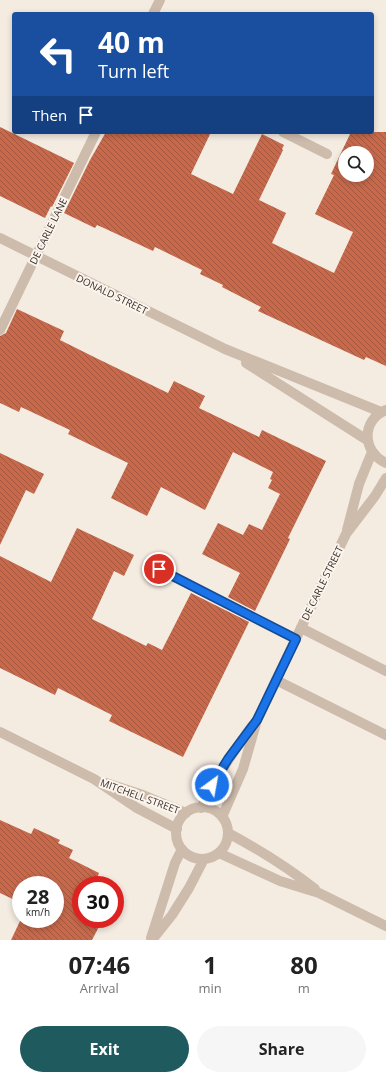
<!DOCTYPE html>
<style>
body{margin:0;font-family:"Open Sans",sans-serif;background:#f6f6f6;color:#222;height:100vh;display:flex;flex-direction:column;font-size:15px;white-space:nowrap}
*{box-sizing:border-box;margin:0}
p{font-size:13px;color:#767676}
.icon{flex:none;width:22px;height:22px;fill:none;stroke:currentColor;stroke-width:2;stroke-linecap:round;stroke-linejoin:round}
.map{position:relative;height:940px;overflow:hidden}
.drawer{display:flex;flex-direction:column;background:#fff;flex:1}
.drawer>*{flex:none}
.hud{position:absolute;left:12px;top:12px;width:362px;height:122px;border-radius:4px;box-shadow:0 2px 6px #0003;background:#1a4fa0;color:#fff;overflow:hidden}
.controls{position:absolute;left:338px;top:146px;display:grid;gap:8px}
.controls a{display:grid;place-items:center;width:36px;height:36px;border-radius:50%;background:#fff;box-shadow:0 2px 6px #0003;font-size:20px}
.speed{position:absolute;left:12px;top:876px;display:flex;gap:8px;font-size:20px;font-weight:700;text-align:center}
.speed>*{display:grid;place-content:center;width:52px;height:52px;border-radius:50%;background:#fff;box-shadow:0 2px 6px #0003;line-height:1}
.speed small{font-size:10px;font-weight:400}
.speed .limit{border:6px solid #d22;background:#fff;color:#111}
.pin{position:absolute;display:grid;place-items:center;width:34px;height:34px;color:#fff;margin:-17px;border:2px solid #fff;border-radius:50%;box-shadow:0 1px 4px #0007}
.me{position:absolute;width:44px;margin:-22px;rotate:32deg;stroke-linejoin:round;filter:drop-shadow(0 0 3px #0008)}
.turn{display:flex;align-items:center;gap:14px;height:84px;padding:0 20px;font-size:18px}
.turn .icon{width:52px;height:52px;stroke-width:2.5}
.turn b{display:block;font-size:28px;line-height:34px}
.then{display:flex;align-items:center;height:38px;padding:0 20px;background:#0003;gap:8px;font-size:15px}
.eta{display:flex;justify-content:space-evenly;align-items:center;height:68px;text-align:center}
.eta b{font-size:24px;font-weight:700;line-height:28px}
.button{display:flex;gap:8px;margin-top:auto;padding:8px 20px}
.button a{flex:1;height:46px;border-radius:24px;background:#1f5a5e;color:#fff;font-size:16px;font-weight:700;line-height:46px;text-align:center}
.button a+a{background:#f6f6f6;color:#222}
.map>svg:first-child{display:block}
</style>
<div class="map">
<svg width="386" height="940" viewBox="0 0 386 940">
<defs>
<pattern id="building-back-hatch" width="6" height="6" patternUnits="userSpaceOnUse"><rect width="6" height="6" fill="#c8694b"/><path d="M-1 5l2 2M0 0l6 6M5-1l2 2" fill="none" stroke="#a4573f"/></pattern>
</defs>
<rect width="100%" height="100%" fill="#f4ebe1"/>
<path fill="url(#building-back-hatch)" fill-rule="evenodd" d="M0,127L74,163L52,207L51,206L45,218L0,196Z
M106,132H211L191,174L233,194L262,134L284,145L282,149L283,150L259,200L286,213L272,243L334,273L353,232L315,214L334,175L331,174L351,132H386V366L366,357L364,360L258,311L261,307L222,287L223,285L200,274L202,270L155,247L153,251L106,229L97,225L95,228L64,213L90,160ZM345,153H367V175H345Z
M17,309L64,331L60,340L94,357L168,393L174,381L205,396L199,408L259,437L262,430L326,461L288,538L290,539L255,611L228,597L240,573L202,554L218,523L243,535L249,524L262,530L280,494L268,488L272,480L270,479L273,472L233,452L205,510L161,487L147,516L111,498L128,463L68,434L70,430L21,407L19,412L0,403V336L6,333Z
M0,453L44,474L34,494L26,490L0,545Z
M77,528L134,555L124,576L114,571L92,619L146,646L148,643L162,650L191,593L249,622L183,757L109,721L112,715L58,688L55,695L0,668V556L51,582Z
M0,820L31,834L34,828L60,840L58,843L73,850L69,858L99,873L97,878L111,885H81V919H103L92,940H11L21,919H55V885H21V903L0,893Z"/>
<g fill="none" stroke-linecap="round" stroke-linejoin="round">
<path stroke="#cdbbac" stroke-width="10" d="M153,14L160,0
M283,132L327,154
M0,330L96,132
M159,569L296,639
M301,628L386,671
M276,680L386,735"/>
<path stroke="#cdbbac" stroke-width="10" d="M0,238L225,349L381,412
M246,363L367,440
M386,410C361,420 362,452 386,463
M347,530L359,484L372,452
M0,732L94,779L137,808L177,829
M106,783L143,795L186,813
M176 833a26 26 0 1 1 52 0a26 26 0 1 1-52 0Z
M201,808C215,778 233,752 252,726
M222,817L243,769L257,720L276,680L346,534L375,496L386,478
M228,833C260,850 286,866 315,889
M219,853L280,881L319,893L386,926
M151,938L175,863L182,849
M152,940L172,915L189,888L204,859"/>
</g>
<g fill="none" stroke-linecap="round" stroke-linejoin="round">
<defs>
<path id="route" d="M159,569L296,639L257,720L228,759L212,785"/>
</defs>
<use href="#route" stroke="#114b97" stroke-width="10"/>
<use href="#route" stroke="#1a73e8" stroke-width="7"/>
</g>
<g text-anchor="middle" stroke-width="4" stroke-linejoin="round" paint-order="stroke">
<g font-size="10" fill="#3b302b" stroke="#fbf5ee">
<text transform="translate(48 231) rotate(-64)" y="4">DE CARLE LANE</text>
<text transform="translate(112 294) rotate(26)" y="4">DONALD STREET</text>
<text transform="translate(322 583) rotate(-64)" y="4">DE CARLE STREET</text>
<text transform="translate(140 796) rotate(20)" y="4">MITCHELL STREET</text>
</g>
</g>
</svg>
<div class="controls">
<a><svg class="icon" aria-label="search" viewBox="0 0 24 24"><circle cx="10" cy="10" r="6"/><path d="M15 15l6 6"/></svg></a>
</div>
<div class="speed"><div>28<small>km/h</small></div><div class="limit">30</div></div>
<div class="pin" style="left:159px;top:569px;background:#d93025"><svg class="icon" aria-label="arrive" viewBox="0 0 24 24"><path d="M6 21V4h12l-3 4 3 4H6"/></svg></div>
<svg class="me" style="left:212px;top:785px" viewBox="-20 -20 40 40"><circle r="17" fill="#1a73e8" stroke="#fff" stroke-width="3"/><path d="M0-11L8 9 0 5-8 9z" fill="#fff"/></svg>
<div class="hud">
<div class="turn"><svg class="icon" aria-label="left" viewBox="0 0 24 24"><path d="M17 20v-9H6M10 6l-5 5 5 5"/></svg><div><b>40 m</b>Turn left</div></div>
<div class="then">Then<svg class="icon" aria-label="arrive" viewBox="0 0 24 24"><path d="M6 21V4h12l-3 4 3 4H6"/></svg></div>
</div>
</div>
<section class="drawer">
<div class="eta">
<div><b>07:46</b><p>Arrival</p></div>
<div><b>1</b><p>min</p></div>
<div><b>80</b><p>m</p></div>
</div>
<div class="button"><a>Exit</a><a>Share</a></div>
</section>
